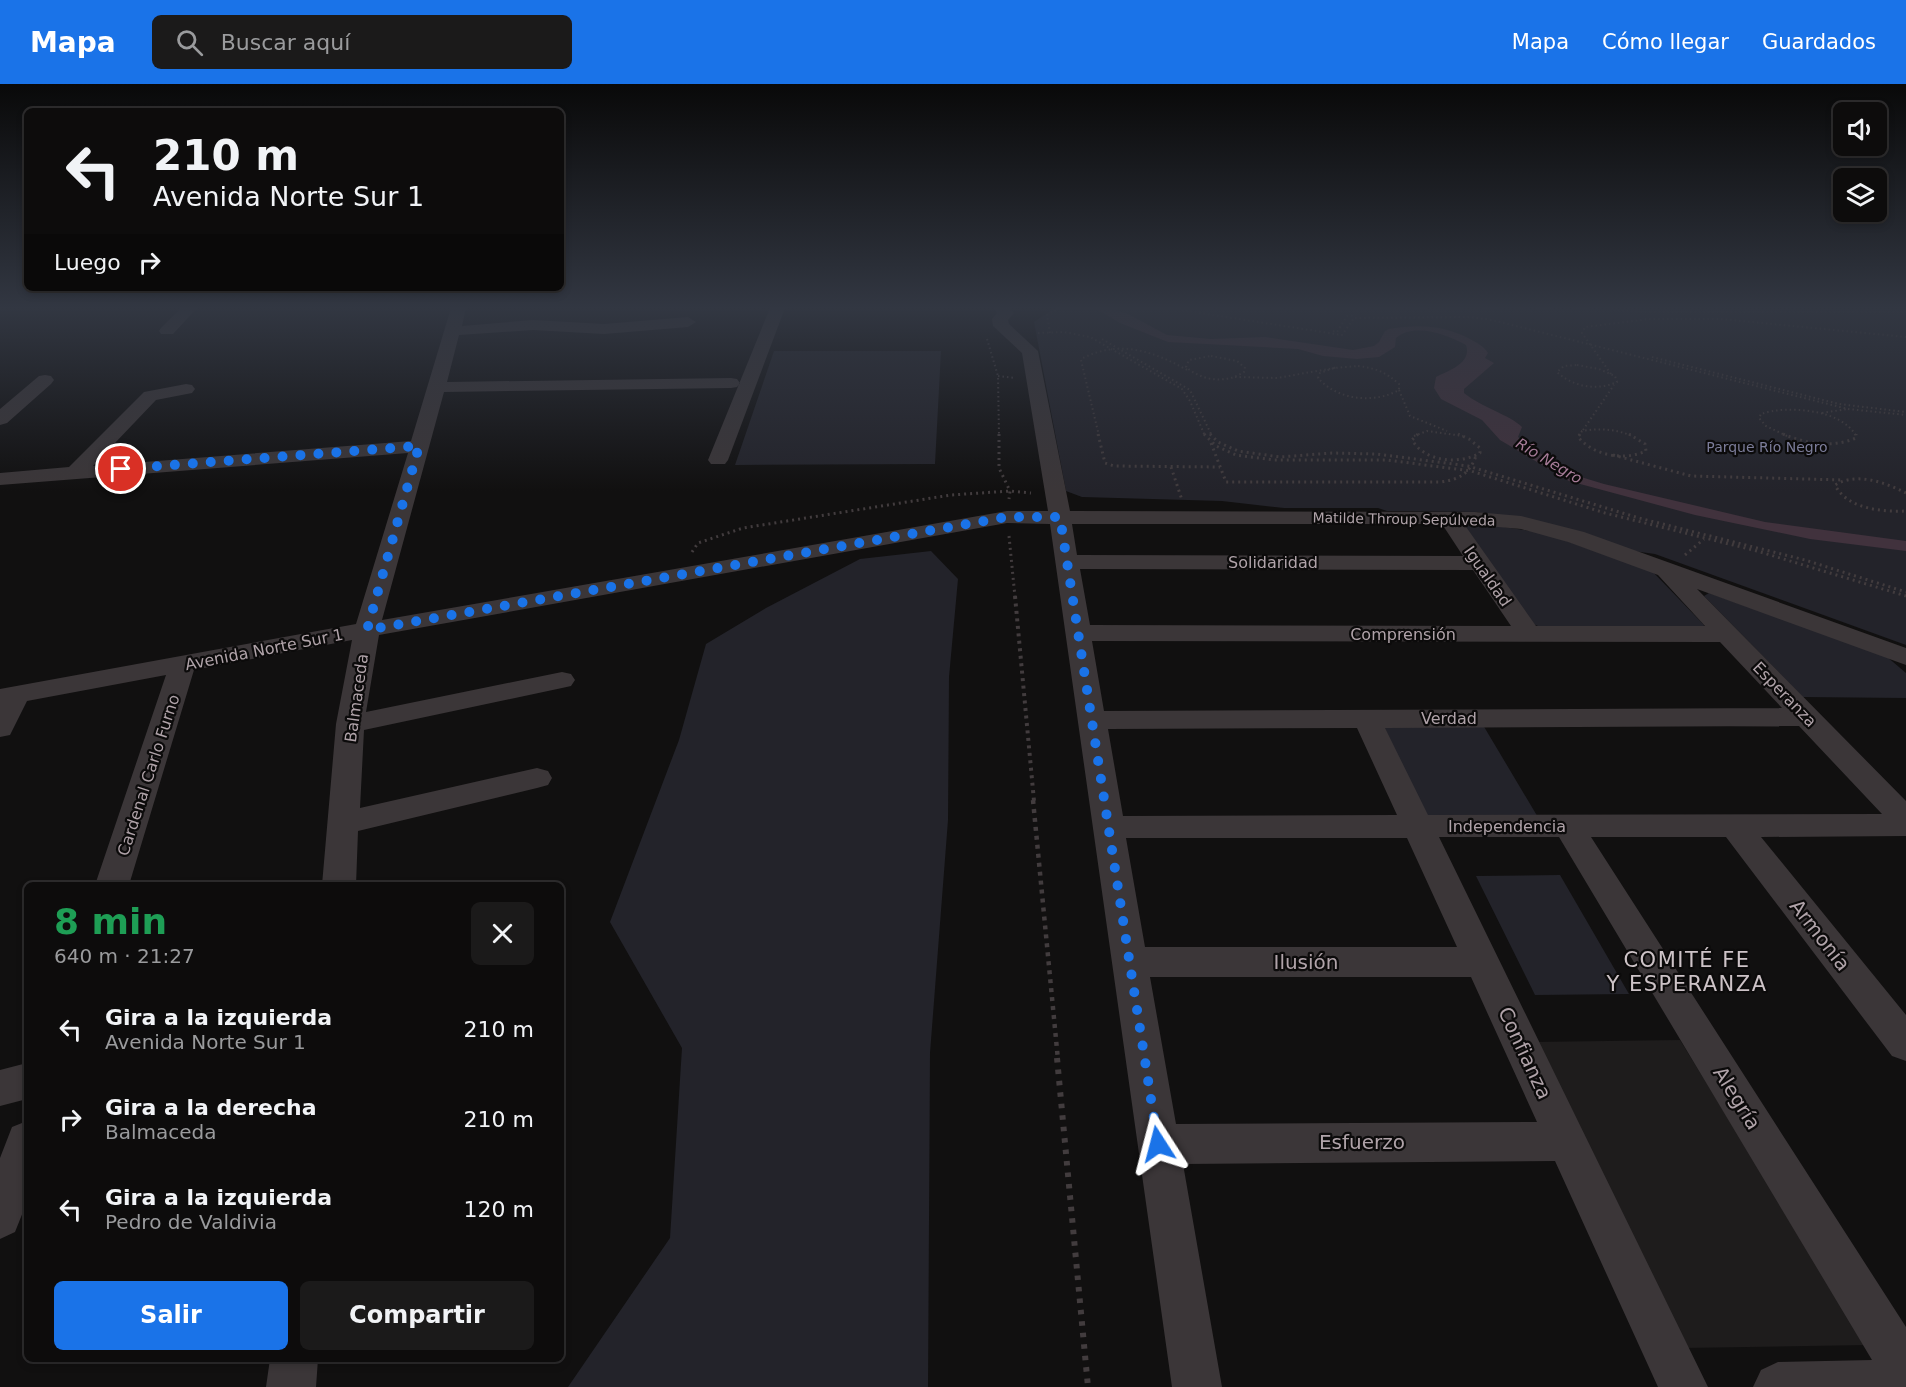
<!DOCTYPE html>
<html lang="es">
<meta charset="utf-8">
<style>
body{margin:0;font-family:"DejaVu Sans",sans-serif;background:#1b1a1a;color:#f1f3f6;height:100vh;display:flex;flex-direction:column;font-size:22px;white-space:nowrap}
*{box-sizing:border-box;margin:0}
p{font-size:20px;color:#9a9b9d}
.icon{flex:none;width:33px;height:33px;fill:none;stroke:currentColor;stroke-width:2;stroke-linecap:round;stroke-linejoin:round}
.map{position:relative;flex:1;overflow:hidden}
.panel{position:absolute;left:24px;top:798px;width:540px;height:480px;display:flex;flex-direction:column;background:#0d0c0c;border-radius:9px;box-shadow:0 3px 9px #0003,0 0 0 2px #2d2c2d}
.panel>*{flex:none}
.hud{position:absolute;left:24px;top:24px;width:540px;height:183px;border-radius:9px;box-shadow:0 3px 9px #0003,0 0 0 2px #2d2c2d;background:#0d0c0c;color:#f1f3f6;overflow:hidden}
.tools{position:absolute;left:1833px;top:18px;display:grid;gap:12px}
.tools a{display:grid;place-items:center;width:54px;height:54px;border-radius:9px;background:#0d0c0c;box-shadow:0 3px 9px #0003,0 0 0 2px #2d2c2d;font-size:30px}
.pin{position:absolute;display:grid;place-items:center;width:51px;height:51px;color:#fff;margin:-26px;border:3px solid #fff;border-radius:50%;box-shadow:0 2px 6px #0007}
.me{position:absolute;width:66px;margin:-33px;rotate:351deg;stroke-linejoin:round;filter:drop-shadow(0 0 4px #0008)}
.turn{display:flex;align-items:center;gap:21px;height:126px;padding:0 30px;font-size:27px}
.turn .icon{width:78px;height:78px;stroke-width:2.5}
.turn b{display:block;font-size:42px;line-height:51px}
.then{display:flex;align-items:center;height:57px;padding:0 30px;background:#0003;gap:12px;font-size:22px}
.round{display:grid;place-items:center;flex:none;width:63px;height:63px;border-radius:9px;background:#1b1a1a}
.headline{display:flex;align-items:center;justify-content:space-between;height:102px;padding:0 30px}
h1{font-size:36px;font-weight:600;line-height:45px;color:#1e9e55}
.button{display:flex;gap:12px;margin-top:auto;padding:12px 30px}
.button a{flex:1;height:69px;border-radius:9px;background:#1a73e8;color:#fff;font-size:24px;font-weight:600;line-height:69px;text-align:center}
.button a+a{background:#1b1a1a;color:#f1f3f6}
ul{padding:0;list-style:none}
li{display:flex;align-items:center;gap:18px;height:90px;padding:0 30px}
li div{flex:1}
li b{display:block;font-size:22px}
li em{font-style:normal}
header{display:flex;align-items:center;gap:36px;box-sizing:border-box;height:84px;padding:0 30px;background:#1a73e8;color:#fff}
header strong{font-size:28px}
nav{display:flex;gap:33px;margin-inline-start:auto;font-size:21px}
.search{width:420px;height:54px;background:#1b1a1a;display:flex;align-items:center;gap:15px;box-sizing:border-box;padding:0 21px;border-radius:9px;color:#9a9b9d;font-size:22px}
.map>svg:first-child{display:block}
</style>
<header>
<strong>Mapa</strong>
<div class="search"><svg class="icon" aria-label="search" viewBox="0 0 24 24"><circle cx="10" cy="10" r="6"/><path d="M15 15l6 6"/></svg>Buscar aquí</div>
<nav><a>Mapa</a><a>Cómo llegar</a><a>Guardados</a></nav>
</header>
<div class="map">
<svg width="1906" height="1303" viewBox="0 0 1906 1303">
<rect width="100%" height="100%" fill="#111010"/>
<path fill="#1e1c1c" d="M1680,956L1868,1261L1683,1264L1533,958Z"/>
<path fill="#23232a" d="M1055,224L1906,225V561L1655,470L1633,467L1478,428L1387,427L1378,424H1284L1222,417L1082,413L1066,407L1034,238Z
M774,267H941L935,380L735,381Z
M1469,438L1544,449L1653,488L1704,541L1703,544L1548,546L1528,538L1461,443L1464,439Z
M931,467L958,495L949,593L948,736L930,969L928,1303H568L670,1154L682,964L610,838L679,656L706,560L766,524L860,475Z
M1709,509L1886,572L1906,589V614L1803,613L1704,512Z
M1483,641L1539,735L1426,732L1382,643Z
M1560,791L1629,910L1535,911L1476,792Z"/>
<path fill="#41323d" d="M1095,224H1108L1128,230L1167,251L1211,255L1265,253L1353,266L1374,262L1379,258L1385,247L1389,245C1418,240 1444,241 1470,255C1477,259 1484,262 1488,269L1485,274L1494,279L1464,305V309C1481,323 1510,331 1522,343L1518,353L1538,368L1581,393L1604,400L1765,438L1906,457V467L1810,455L1695,431L1569,397L1500,356L1482,336L1441,315L1434,304L1436,293C1450,286 1472,279 1466,261C1448,251 1414,238 1396,254L1395,263L1379,273L1357,275L1323,272L1298,265L1168,258L1120,239Z"/>
<g fill="none" stroke-linecap="round" stroke-linejoin="round">
<path stroke="#423c3e" stroke-width="2" stroke-dasharray="1.5 3" stroke-linecap="butt" d="M1168,224L1342,251L1354,234L1470,233L1492,236L1848,325L1906,331
M1222,224H1584L1644,228H1906
M1333,247L1337,248L1347,232L1356,231
M1038,249L1064,248L1090,253L1182,305L1190,317L1205,352
M1050,249L1047,231L1059,224
M987,255L998,292L999,352
M1102,255L1190,306L1212,352
M1211,272L1237,277L1245,284L1244,288C1226,300 1202,297 1186,283L1189,276Z
M1652,273L1839,320L1906,328
M1577,281L1599,285L1615,292L1617,298C1597,307 1573,303 1557,288L1564,282Z
M1358,282C1375,284 1386,288 1399,300V306C1374,320 1337,316 1318,294L1320,289L1334,284Z
M1334,284L1337,283
M1611,290L1582,249L1585,243L1649,235H1721L1906,253
M998,292L1015,294
M1235,293L1277,294L1334,284
M1399,306L1410,332L1447,347
M1822,329L1847,325
M1583,346L1614,301
M1099,352L1081,276L1083,274C1121,255 1155,268 1189,287
M1414,352L1427,347L1463,352
M1579,352L1582,347C1599,344 1616,345 1632,352
M1787,352L1766,342L1759,334L1761,330C1786,321 1842,325 1856,352"/>
<path stroke="#423c3e" stroke-width="3" stroke-dasharray="2 4" stroke-linecap="butt" d="M999,350V384L1010,407L1009,415
M1098,350L1105,379L1114,382L1220,383
M1204,350L1216,362L1236,371L1274,376H1387L1471,387L1605,429L1757,467L1906,512
M1210,350L1218,358L1238,367L1280,373L1332,369L1377,370L1468,382L1639,434L1805,476L1906,508
M1418,350L1412,356C1425,378 1459,381 1480,369V364L1469,355L1458,350
M1580,350L1578,353C1594,372 1624,377 1646,367L1645,360L1629,350
M1783,350C1806,360 1833,364 1856,354V350
M1211,359L1226,398H1441C1460,395 1469,390 1476,372
M1613,371L1691,392L1844,396
M1171,383L1182,416
M1906,409C1884,398 1857,388 1835,401C1847,425 1882,428 1906,427
M1009,452L1015,513
M692,468L698,459L743,444L951,411L1010,407L1031,409
M1685,471L1704,455"/>
<path stroke="#423c3e" stroke-width="4" stroke-dasharray="3 4.5" stroke-linecap="butt" d="M1015,512L1034,717"/>
<path stroke="#423c3e" stroke-width="4.5" stroke-dasharray="4 5" stroke-linecap="butt" d="M1033,716L1058,976"/>
<path stroke="#423c3e" stroke-width="6" stroke-dasharray="4.5 7" stroke-linecap="butt" d="M1057,974L1088,1303"/>
<path fill="#3b3638" fill-rule="evenodd" d="M181,224H197L173,250H161L159,247L161,244Z
M451,224H466L462,242L533,236L604,240L688,233L696,238L688,243L604,250L533,246L459,251L447,298L731,294L737,295L740,299L737,303L731,304L444,308L382,536L1007,427H1048L1022,269L993,242L992,235L997,229L993,224H1009L1014,229L1008,236L1009,240L1038,267L1070,427L1475,428L1521,432L1584,448L1906,564V581L1697,505L1906,717V752L1761,753L1906,931V977L1892,972L1726,753H1591L1906,1243V1303H1753L1761,1286L1778,1278L1872,1276L1559,753H1439L1708,1303H1658L1555,1077L1183,1080L1222,1303H1172L1050,440L1007,439L379,551L366,628L562,588L571,590L575,596L571,602L562,604L364,646L360,724L537,684L548,687L552,694L548,701L537,704L358,747L356,801H322L336,640L352,556L194,586L129,801H95L166,591L27,617L10,651L0,653V605L356,540L408,369L0,401V389L69,383L144,308L186,300L192,301L195,305L192,309L156,316L93,382L411,357ZM1072,440H1442L1463,472L1077,471ZM1464,440L1521,445L1568,458L1658,491L1705,542H1536ZM1080,485L1473,486L1511,542L1090,541ZM1092,557L1720,558L1782,624L1104,627ZM1799,642L1882,730L1428,731L1385,644ZM1357,644L1397,731L1123,732L1108,645ZM1126,754H1407L1457,863H1145ZM1150,893H1471L1537,1038L1176,1040Z
M770,224H785L728,376L725,380H711L708,376Z
M45,291L51,292L54,296L51,300L7,339L0,341V325L39,292Z
M27,979V1015L0,1022V986Z
M27,1037V1118L15,1148L0,1155V1074L12,1043Z
M270,1275H318L316,1303H266Z"/>
</g>
<linearGradient id="sky" x2="0" y2="1"><stop stop-color="#090909"/><stop offset="0.55" stop-color="#323742"/><stop offset="1" stop-color="#323742" stop-opacity="0"/></linearGradient>
<rect width="1906" height="407" fill="url(#sky)"/>
<g fill="none" stroke-linecap="round" stroke-linejoin="round">
<path stroke="#1a73e8" stroke-width="10" stroke-dasharray="0 18" d="M121,385L419,362L367,546L1007,433H1060L1158,1060"/>
</g>
<g text-anchor="middle" stroke-width="4.5" stroke-linejoin="round" paint-order="stroke">
<g font-size="14" fill="#7c7d9a" stroke="#0c0b0b">
<text x="1767" y="368">Parque Río Negro</text>
</g>
<g font-size="14" fill="#b0a3a9" stroke="#0c0b0b">
<text transform="translate(1404 435) rotate(1)" y="5">Matilde Throup Sepúlveda</text>
</g>
<g font-size="15" font-style="italic" fill="#a87d99" stroke="#0c0b0b">
<text transform="translate(1549 377) rotate(31)" y="5">Río Negro</text>
</g>
<g font-size="16" fill="#b0a3a9" stroke="#0c0b0b">
<text x="1273" y="484">Solidaridad</text>
<text transform="translate(1488 492) rotate(55)" y="6">Igualdad</text>
<text x="1403" y="556">Comprensión</text>
<text transform="translate(264 565) rotate(-11)" y="6">Avenida Norte Sur 1</text>
<text transform="translate(1785 610) rotate(46)" y="6">Esperanza</text>
<text transform="translate(356 614) rotate(-82)" y="6">Balmaceda</text>
<text x="1449" y="640">Verdad</text>
<text transform="translate(148 691) rotate(-72)" y="6">Cardenal Carlo Furno</text>
<text x="1507" y="748">Independencia</text>
</g>
<g font-size="20" fill="#b0a3a9" stroke="#0c0b0b">
<text transform="translate(1820 851) rotate(52)" y="7">Armonía</text>
<text x="1306" y="885">Ilusión</text>
<text transform="translate(1525 969) rotate(65)" y="7">Confianza</text>
<text transform="translate(1737 1014) rotate(58)" y="7">Alegría</text>
<text x="1362" y="1065">Esfuerzo</text>
</g>
<g font-size="21" letter-spacing="1.5" fill="#cdc3c7" stroke="#0c0b0b">
<text x="1687" y="883">COMITÉ FE<tspan x="1687" dy="24">Y ESPERANZA</tspan></text>
</g>
</g>
</svg>
<div class="tools">
<a><svg class="icon" aria-label="sound" viewBox="0 0 24 24"><path d="M4 9h4l5-4v14l-5-4H4zM17 9q2 3 0 6"/></svg></a>
<a><svg class="icon" aria-label="layers" viewBox="0 0 24 24"><path d="M12 4l9 5-9 5-9-5zM3 14l9 5 9-5"/></svg></a>
</div>
<div class="pin" style="left:121px;top:385px;background:#d93025"><svg class="icon" aria-label="arrive" viewBox="0 0 24 24"><path d="M6 21V4h12l-3 4 3 4H6"/></svg></div>
<svg class="me" style="left:1158px;top:1060px" viewBox="-20 -20 40 40"><path d="M0-17L14 15 0 8-14 15z" fill="#1a73e8" stroke="#fff" stroke-width="4"/></svg>
<div class="hud">
<div class="turn"><svg class="icon" aria-label="left" viewBox="0 0 24 24"><path d="M17 20v-9H6M10 6l-5 5 5 5"/></svg><div><b>210 m</b>Avenida Norte Sur 1</div></div>
<div class="then">Luego<svg class="icon" aria-label="right" viewBox="0 0 24 24"><path d="M7 20v-9h11M14 6l5 5-5 5"/></svg></div>
</div>
<section class="panel">
<div class="headline"><div><h1>8 min</h1><p>640 m · 21:27</p></div><a class="round"><svg class="icon" aria-label="close" viewBox="0 0 24 24"><path d="M6 6l12 12M18 6L6 18"/></svg></a></div>
<ul>
<li><svg class="icon" aria-label="left" viewBox="0 0 24 24"><path d="M17 20v-9H6M10 6l-5 5 5 5"/></svg><div><b>Gira a la izquierda</b><p>Avenida Norte Sur 1</p></div><em>210 m</em></li>
<li><svg class="icon" aria-label="right" viewBox="0 0 24 24"><path d="M7 20v-9h11M14 6l5 5-5 5"/></svg><div><b>Gira a la derecha</b><p>Balmaceda</p></div><em>210 m</em></li>
<li><svg class="icon" aria-label="left" viewBox="0 0 24 24"><path d="M17 20v-9H6M10 6l-5 5 5 5"/></svg><div><b>Gira a la izquierda</b><p>Pedro de Valdivia</p></div><em>120 m</em></li>
</ul>
<div class="button"><a>Salir</a><a>Compartir</a></div>
</section>
</div>
